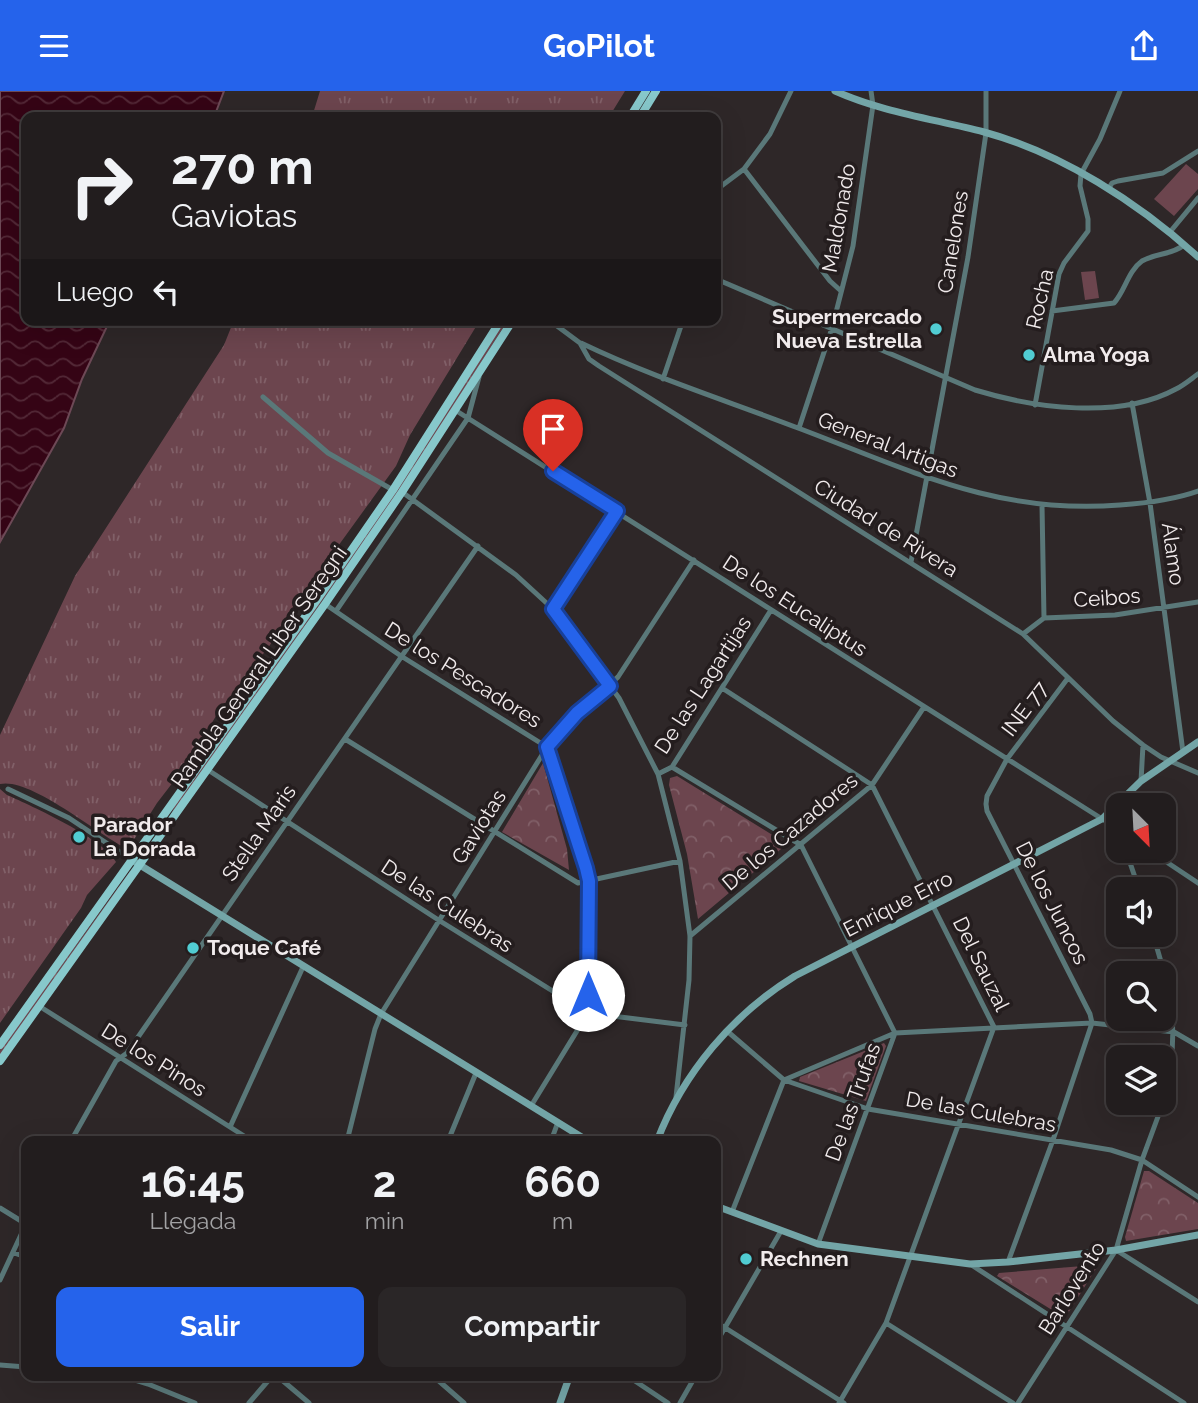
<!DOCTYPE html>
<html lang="es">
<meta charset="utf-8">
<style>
body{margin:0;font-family:Raleway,sans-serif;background:#2a2627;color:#f1f3f6;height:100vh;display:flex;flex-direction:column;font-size:26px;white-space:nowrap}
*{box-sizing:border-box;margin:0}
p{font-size:23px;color:#a2a2a4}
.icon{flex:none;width:38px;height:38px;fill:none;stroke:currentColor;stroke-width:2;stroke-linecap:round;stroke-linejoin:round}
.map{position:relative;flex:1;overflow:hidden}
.panel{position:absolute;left:21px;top:1045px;width:700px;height:245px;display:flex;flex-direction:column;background:#221d1e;border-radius:14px;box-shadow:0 7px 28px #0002,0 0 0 2px #3f3b3c}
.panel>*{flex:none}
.banner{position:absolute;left:21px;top:21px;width:700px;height:214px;border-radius:14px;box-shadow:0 7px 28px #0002,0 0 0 2px #3f3b3c;background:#221d1e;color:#f1f3f6;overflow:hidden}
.needle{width:46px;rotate:156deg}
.buttons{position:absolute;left:1106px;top:702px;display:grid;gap:14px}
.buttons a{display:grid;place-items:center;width:70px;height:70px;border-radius:14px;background:#221d1e;box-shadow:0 7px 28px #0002,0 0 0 2px #3f3b3c;font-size:35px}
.pin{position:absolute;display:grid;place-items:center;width:60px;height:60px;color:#fff;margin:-72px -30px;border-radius:50% 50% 50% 0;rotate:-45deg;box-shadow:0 0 7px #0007}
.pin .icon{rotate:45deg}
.me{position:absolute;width:77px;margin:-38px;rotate:0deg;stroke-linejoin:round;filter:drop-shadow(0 0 5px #0008)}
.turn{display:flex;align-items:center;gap:24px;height:147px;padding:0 35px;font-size:32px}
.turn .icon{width:91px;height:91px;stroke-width:2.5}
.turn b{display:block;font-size:49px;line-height:60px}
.then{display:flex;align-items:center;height:66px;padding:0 35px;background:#0003;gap:14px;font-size:26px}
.eta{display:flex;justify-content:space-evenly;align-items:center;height:119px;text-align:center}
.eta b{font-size:42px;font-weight:700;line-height:49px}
.button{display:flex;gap:14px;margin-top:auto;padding:14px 35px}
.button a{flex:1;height:80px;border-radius:14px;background:#2563eb;color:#fff;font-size:28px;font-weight:700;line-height:80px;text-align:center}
.button a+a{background:#2a2627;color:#f1f3f6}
header{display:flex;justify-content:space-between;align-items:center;height:91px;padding:0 35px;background:#2563eb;color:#fff;font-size:32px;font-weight:700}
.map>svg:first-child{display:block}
</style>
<header><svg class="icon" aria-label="menu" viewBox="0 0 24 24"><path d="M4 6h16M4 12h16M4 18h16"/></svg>GoPilot<svg class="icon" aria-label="share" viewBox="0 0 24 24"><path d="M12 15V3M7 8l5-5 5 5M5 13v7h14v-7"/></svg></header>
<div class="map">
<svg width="1198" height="1312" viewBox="0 0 1198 1312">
<defs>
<pattern id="grass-tufts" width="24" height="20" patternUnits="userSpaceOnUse" patternTransform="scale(1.75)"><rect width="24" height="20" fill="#6c454e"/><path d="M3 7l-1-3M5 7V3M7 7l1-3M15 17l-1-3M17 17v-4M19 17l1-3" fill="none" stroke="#816068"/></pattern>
<pattern id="forest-crowns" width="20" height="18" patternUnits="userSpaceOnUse" patternTransform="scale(1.75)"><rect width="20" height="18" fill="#6c454e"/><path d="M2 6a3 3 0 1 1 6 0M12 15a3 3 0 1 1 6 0" fill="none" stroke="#816068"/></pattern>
<pattern id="water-waves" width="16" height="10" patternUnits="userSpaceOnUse" patternTransform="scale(1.75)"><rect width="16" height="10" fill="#350415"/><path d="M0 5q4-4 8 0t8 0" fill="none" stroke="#532937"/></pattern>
</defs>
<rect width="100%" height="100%" fill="#2e2728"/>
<path fill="url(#grass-tufts)" d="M320,0H625L609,26H312Z
M234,229H480L410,344L396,375L320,480L307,504L291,518L270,554L219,620L187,673L157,712L128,758C98,744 31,686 0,693V644L75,485L224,254Z
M505,229H508L398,402L170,726L175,714Z
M0,698L7,704C32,715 104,748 116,771L87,804L81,817L0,932Z
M130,780L131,782L0,964V959Z"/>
<path fill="url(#forest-crowns)" d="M543,672L567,758L569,779L502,741Z
M677,685L787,753L698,828L687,763L669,694L670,687Z
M884,952L886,955L866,1010L799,990L800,986Z
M1144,1080H1149L1198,1112V1138L1126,1150L1125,1146Z
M1095,1174L1097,1176L1065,1227L997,1185L999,1182Z"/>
<path fill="#6c454e" d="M1186,73L1198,83V98L1174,125L1154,108Z
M1095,180L1099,207L1085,209L1081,181Z"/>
<path fill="url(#water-waves)" stroke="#6d4956" stroke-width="2" d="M0,0H224L214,26H26V229H110L82,288L64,337L0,451Z"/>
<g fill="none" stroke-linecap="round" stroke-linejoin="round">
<path stroke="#5a7879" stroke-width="5" d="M744,78L830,190L841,200
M1109,97L1112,92L1118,90L1163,82L1198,60
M716,99L744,78L770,43L791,0
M1170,141L1198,107
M716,188L975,299C1034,317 1119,329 1176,298C1184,294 1191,288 1198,283
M1052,220L1114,212C1125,200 1128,180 1142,170C1156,162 1172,164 1184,154
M549,229L580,252L589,268L599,275L1023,543L1113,630L1143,654L1161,666L1198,682
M581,252C652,286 725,309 798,337C910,379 996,424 1120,414C1147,412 1173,409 1198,400
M663,288L683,229
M263,306L328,362L393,399
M1132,312L1150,412L1183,661
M1035,314L1059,183L1064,172L1088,140V128L1080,95L1081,83L1100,48L1120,0
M455,319L1118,738
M799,337L832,237L853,155L873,14L871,0
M402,401L516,484L553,518L619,607L658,683L680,770L690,845L689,889L676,1006
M1042,414L1044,527
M911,471L968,166L986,42V0
M325,513L401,565L547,656L586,777L588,790V922L531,1015
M553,518L617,420
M336,520L468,327L479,286
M1023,543L1044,527L1115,524L1198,511
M722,597L872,694L994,936L886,1232L839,1312
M345,648L578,792L680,770
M672,676L801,754L895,942L818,1153
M208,679L440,830L588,922L685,934
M658,683L672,676L771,519
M1141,690L1143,654
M8,698L69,727L132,769
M1126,760L1139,798
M1150,760L1198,792
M1153,844C1173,907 1180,944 1164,1010
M690,845L872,694L924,616
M39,915L252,1050
M727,940L784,989L868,1018L1111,1059L1142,1069L1198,1106
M230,1036L303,876
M71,1050L116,970L127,962L478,455
M347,1050L375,938L381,923L547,656L577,622L618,586L694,469
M448,1050L476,982
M551,1050L558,1031
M0,1117L26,1133
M732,1121L784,989L895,942L1092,932L1174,941L1198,955
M1116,1159L1198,1211
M14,1162L26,1166
M1008,1171L1053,1049L1092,932L1090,923L987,720L986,713L987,705L1007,668L1068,587
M970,1173L1184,1312
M0,1189L26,1133
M716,1231L844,1312
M886,1232L1013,1312
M716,1252L781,1140
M0,1274L26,1276
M119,1284L148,1293L195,1312
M276,1284L309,1312
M432,1284L464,1312
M626,1284L668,1312
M249,1312L273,1284
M680,1312L696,1284
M1018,1312L1116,1159L1142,1069L1163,1012"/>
<path stroke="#73a5a7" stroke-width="7" d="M835,0C882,21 934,28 984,41C1061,62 1139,112 1198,166
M135,771L588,1050
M657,1050C683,982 733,923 795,885L1102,728L1141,690L1198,651
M716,1115L818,1153L970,1173L1008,1171L1116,1159L1198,1144
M560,1312L570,1284"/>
<path stroke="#87c8cb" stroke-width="8" d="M630,26L646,0
M640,26L656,0
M0,954L317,509L393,399L501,229
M0,970L325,513L402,401L513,229"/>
</g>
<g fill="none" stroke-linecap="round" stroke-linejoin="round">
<defs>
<path id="route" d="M553,380L617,420L553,518L610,595L577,622L547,656L586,777L589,790L588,904"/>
</defs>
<use href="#route" stroke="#184099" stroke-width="18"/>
<use href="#route" stroke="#2563eb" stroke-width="12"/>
</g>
<g fill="#51ccd2" stroke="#241d1e" stroke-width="2.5">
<circle cx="936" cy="238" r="7"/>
<circle cx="1029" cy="264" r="7"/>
<circle cx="79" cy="746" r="7"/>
<circle cx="193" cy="857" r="7"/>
<circle cx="746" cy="1168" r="7"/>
</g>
<g text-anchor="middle" stroke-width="7" stroke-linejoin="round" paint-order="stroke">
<g font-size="21" fill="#f1ebec" stroke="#241d1e">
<text transform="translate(839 127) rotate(-80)" y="7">Maldonado</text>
<text transform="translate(953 151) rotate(-81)" y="7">Canelones</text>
<text transform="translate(1040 208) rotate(-77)" y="7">Rocha</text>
<text transform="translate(888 354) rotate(21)" y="7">General Artigas</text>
<text transform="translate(886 437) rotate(32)" y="7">Ciudad de Rivera</text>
<text transform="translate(1173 463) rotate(82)" y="7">Álamo</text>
<text transform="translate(1107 507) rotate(-4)" y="7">Ceibos</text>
<text transform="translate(795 515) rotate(33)" y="7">De los Eucaliptus</text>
<text transform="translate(259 576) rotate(-55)" y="7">Rambla General Liber Seregni</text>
<text transform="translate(463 584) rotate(32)" y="7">De los Pescadores</text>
<text transform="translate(703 594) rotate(-57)" y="7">De las Lagartijas</text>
<text transform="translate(1025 618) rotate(-53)" y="7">INE 77</text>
<text transform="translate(479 736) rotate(-58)" y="7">Gaviotas</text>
<text transform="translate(790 741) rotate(-40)" y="7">De los Cazadores</text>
<text transform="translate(259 742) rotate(-55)" y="7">Stella Maris</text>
<text transform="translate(1052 812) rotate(63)" y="7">De los Juncos</text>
<text transform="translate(898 813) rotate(-27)" y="7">Enrique Erro</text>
<text transform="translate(447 815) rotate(33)" y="7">De las Culebras</text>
<text transform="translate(981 873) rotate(64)" y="7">Del Sauzal</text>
<text transform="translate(154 969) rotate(32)" y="7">De los Pinos</text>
<text transform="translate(853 1011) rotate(-70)" y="7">De las Trufas</text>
<text transform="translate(981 1021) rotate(10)" y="7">De las Culebras</text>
<text transform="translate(1072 1197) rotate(-58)" y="7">Barlovento</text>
</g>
<g font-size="21" font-weight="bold" fill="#f1ebec" stroke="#241d1e" text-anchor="start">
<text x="922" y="233" text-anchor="end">Supermercado<tspan x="922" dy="24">Nueva Estrella</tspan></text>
<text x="1043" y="271">Alma Yoga</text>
<text x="93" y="741">Parador<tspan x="93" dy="24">La Dorada</tspan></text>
<text x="207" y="864">Toque Café</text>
<text x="760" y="1175">Rechnen</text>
</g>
</g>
</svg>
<div class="buttons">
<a><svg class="needle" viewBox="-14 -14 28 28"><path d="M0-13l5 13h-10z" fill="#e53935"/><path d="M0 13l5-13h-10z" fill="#a2a2a4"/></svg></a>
<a><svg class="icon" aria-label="sound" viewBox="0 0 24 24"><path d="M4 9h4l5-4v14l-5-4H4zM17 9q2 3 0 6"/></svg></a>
<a><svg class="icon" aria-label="search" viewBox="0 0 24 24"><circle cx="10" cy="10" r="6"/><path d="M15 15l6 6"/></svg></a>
<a><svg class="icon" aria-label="layers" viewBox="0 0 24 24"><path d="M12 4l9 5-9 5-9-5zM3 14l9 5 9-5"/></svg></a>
</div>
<div class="pin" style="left:553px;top:380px;background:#d93025"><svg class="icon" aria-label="arrive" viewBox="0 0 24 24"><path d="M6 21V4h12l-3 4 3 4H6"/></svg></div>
<svg class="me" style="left:588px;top:904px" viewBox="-20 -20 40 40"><circle r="19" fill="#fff"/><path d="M0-13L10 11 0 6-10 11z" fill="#2563eb"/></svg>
<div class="banner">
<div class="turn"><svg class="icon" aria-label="right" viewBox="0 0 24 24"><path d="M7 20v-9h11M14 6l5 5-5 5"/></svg><div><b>270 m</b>Gaviotas</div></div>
<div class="then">Luego<svg class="icon" aria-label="left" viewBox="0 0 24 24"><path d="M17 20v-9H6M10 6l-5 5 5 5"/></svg></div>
</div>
<section class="panel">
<div class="eta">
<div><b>16:45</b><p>Llegada</p></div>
<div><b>2</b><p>min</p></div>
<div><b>660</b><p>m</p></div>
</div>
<div class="button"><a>Salir</a><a>Compartir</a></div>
</section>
</div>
